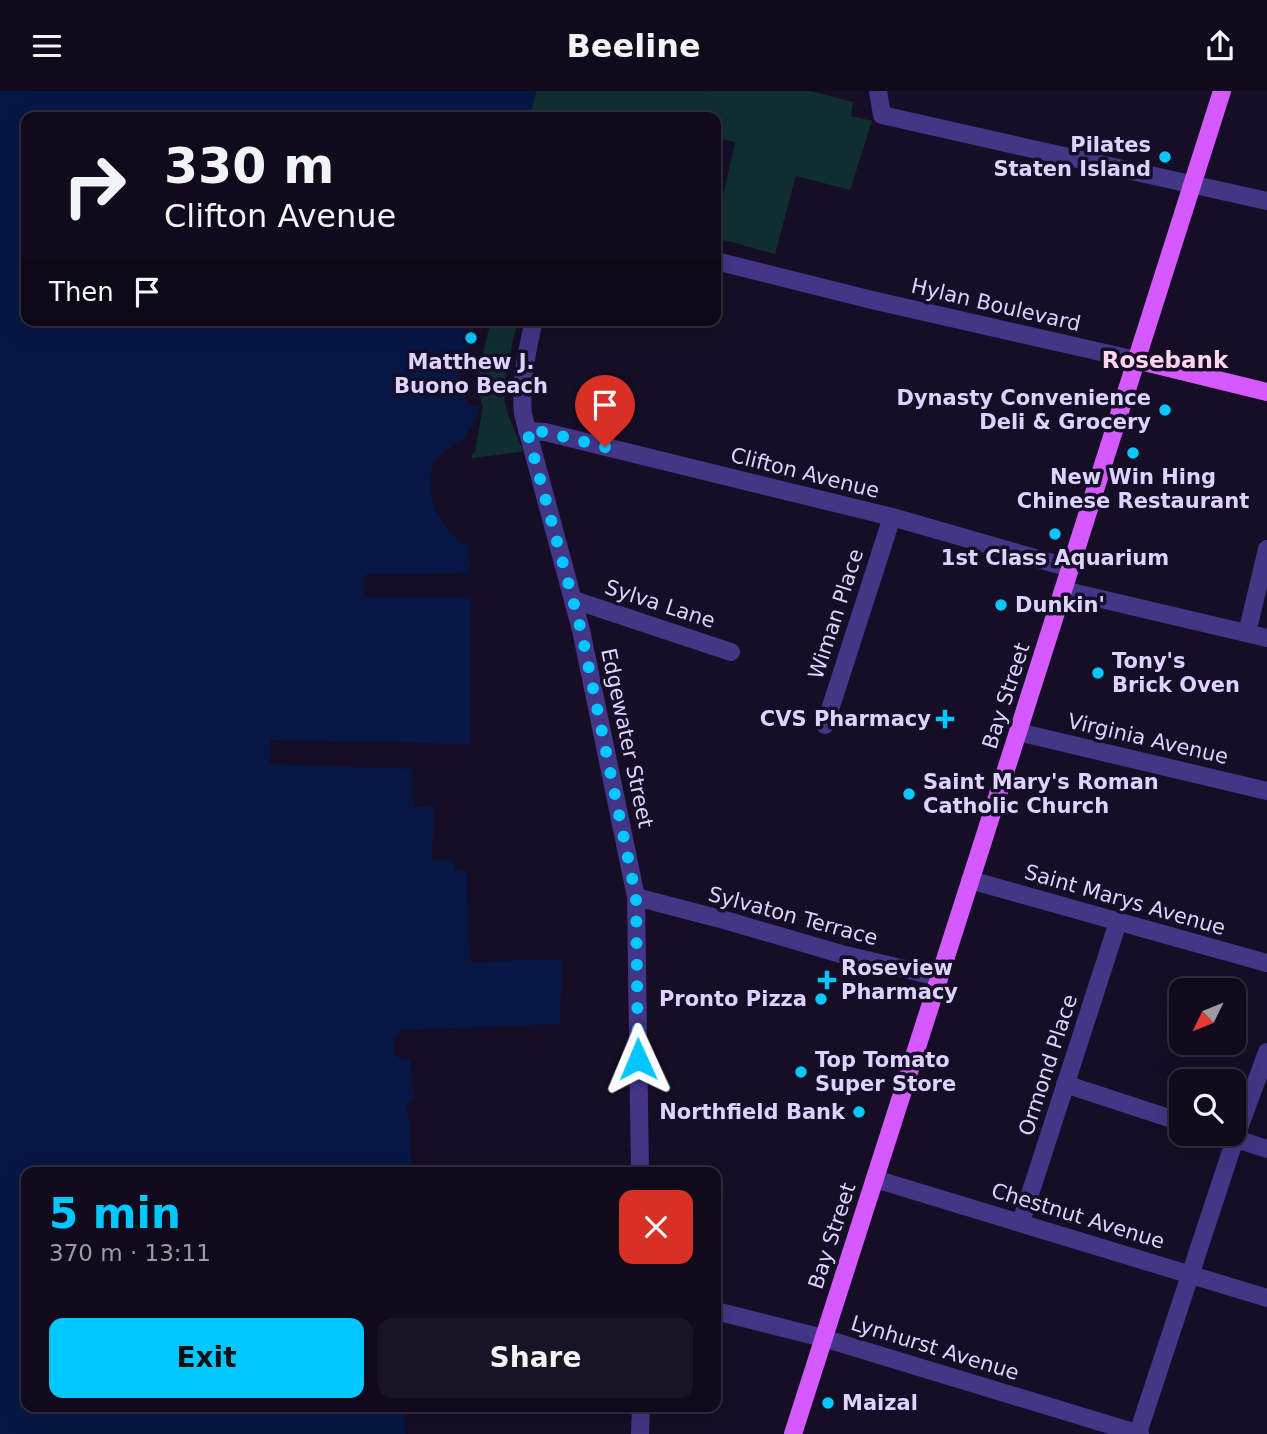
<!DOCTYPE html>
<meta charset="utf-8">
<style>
body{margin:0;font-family:"DejaVu Sans",sans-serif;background:#191325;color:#f1f3f6;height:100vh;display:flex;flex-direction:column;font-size:26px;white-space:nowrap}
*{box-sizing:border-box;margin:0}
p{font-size:23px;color:#9c9aa3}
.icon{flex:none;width:38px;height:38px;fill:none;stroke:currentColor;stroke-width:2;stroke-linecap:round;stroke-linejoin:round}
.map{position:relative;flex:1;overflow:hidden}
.sheet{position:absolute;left:21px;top:1076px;width:700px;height:245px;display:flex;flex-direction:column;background:#100a1c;border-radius:14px;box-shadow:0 7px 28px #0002,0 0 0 2px #302b3b}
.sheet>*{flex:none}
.guide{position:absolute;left:21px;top:21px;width:700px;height:214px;border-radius:14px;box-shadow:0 7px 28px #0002,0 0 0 2px #302b3b;background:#100a1c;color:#f1f3f6;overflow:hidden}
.needle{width:46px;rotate:227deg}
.tools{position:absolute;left:1169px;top:887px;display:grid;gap:14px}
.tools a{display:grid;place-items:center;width:77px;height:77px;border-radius:14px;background:#100a1c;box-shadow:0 7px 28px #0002,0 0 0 2px #302b3b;font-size:35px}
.pin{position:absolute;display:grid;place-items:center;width:60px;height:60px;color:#fff;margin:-72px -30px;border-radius:50% 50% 50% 0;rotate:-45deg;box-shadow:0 0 7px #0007}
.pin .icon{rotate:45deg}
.me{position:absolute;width:77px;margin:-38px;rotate:359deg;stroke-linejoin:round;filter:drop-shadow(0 0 5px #0008)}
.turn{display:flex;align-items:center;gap:24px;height:147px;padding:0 28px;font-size:32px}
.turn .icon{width:91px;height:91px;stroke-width:2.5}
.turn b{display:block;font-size:49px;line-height:60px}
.then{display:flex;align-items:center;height:66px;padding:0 28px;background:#0003;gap:14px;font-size:26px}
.round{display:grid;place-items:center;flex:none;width:74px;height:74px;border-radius:14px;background:#191325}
.summary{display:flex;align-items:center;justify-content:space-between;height:119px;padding:0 28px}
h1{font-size:42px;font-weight:800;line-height:52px;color:#00c7fe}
.action{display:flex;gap:14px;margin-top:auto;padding:14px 28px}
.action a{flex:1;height:80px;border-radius:14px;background:#00c7fe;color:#111;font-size:28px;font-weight:800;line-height:80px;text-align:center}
.action a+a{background:#191325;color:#f1f3f6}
header{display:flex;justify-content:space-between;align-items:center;height:91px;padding:0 28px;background:#100a1c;font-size:32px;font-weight:800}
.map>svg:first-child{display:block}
</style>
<header><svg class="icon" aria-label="menu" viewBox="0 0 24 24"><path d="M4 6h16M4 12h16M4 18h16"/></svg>Beeline<svg class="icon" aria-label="share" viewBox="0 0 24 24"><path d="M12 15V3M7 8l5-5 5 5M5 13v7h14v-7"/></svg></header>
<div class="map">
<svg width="1267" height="1343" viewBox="0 0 1267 1343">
<rect width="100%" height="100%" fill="#150e26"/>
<path fill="#102e30" d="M536,0H811L853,11L851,25L872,30L850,99L796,85L775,163L716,147V135L735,51L716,47V26H530Z
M487,229H518C513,252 501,290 505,312C508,328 517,344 523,359L521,361L472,367L473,292Z"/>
<path fill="#071745" d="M0,0H536L530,26H26V229H487L473,292L479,315L471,360L447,367L446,398L467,444L471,506V666L414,716H434L432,768L454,770L455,780H467C468,810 467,841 470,871L562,868L560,933L400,939L393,952V962L398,967L410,969L414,1009L406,1012L409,1030L412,1081L26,1082V1316H404L405,1343H0Z"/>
<path fill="#150e26" d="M476,229H491L476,292L483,315L475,361L472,363L450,370L447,380L449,397L459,422L466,436L467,454L459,451L451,443L435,419L432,408L430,386L432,376L437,366L464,347L477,326L479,315L468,313L464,307L460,285Z
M469,482L471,506H363L365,483Z
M270,649L471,653V666L413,716L412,678L269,673Z"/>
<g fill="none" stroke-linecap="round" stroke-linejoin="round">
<path stroke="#433687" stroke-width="18" d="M878,0L882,24L1019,55L1267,110
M716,170L872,209L1136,269
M534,229C527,260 520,291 523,323L581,539L636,806L640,1082
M527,340L545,341L892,426L1070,477
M1063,499L1267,547
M574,509L731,561
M1247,542L1267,458
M825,634L892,426
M1018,641L1267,700
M970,789L1267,872
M636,806L728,830L841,863L939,886
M1065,993L1181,1031
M1220,1043L1267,1058
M875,1088L1267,1207
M1021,1131L1118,831
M716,1220L823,1247L1140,1343
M1138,1342L1235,1048L1267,961
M640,1343L641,1316"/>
<path stroke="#d45aff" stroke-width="18" d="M1136,269L1267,301
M793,1343L1018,641L1222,0"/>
</g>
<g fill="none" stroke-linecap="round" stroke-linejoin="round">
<path stroke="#00c7fe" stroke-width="12" stroke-dasharray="0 21.6" d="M605,356L545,341L527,340L581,539L636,806L638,968"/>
</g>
<g fill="#00c7fe" stroke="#150e26" stroke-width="2.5">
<circle cx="1165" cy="66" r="7"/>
<circle cx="471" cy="247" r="7"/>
<circle cx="1165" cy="319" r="7"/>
<circle cx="1133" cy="362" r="7"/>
<circle cx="1055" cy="443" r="7"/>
<circle cx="1001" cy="514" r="7"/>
<circle cx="1098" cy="582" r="7"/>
<path d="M941.5 617.5h7v7h7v7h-7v7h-7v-7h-7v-7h7z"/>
<circle cx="909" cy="703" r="7"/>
<path d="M823.5 878.5h7v7h7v7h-7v7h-7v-7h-7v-7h7z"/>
<circle cx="821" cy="908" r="7"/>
<circle cx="801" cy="981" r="7"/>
<circle cx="859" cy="1021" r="7"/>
<circle cx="828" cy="1312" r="7"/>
</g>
<g text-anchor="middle" stroke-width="7" stroke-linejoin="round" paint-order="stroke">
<g font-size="21" font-weight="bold" fill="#ddd3ff" stroke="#150e26" text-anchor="start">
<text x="1151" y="61" text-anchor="end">Pilates<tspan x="1151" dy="24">Staten Island</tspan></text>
<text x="471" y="278" text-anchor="middle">Matthew J.<tspan x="471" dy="24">Buono Beach</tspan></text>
<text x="1151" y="314" text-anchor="end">Dynasty Convenience<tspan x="1151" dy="24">Deli &amp; Grocery</tspan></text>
<text x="1133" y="393" text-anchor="middle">New Win Hing<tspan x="1133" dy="24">Chinese Restaurant</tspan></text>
<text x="1055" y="474" text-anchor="middle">1st Class Aquarium</text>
<text x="1015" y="521">Dunkin'</text>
<text x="1112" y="577">Tony's<tspan x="1112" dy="24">Brick Oven</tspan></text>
<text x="931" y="635" text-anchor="end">CVS Pharmacy</text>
<text x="923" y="698">Saint Mary's Roman<tspan x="923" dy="24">Catholic Church</tspan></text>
<text x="841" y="884">Roseview<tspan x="841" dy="24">Pharmacy</tspan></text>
<text x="807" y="915" text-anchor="end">Pronto Pizza</text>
<text x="815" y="976">Top Tomato<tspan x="815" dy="24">Super Store</tspan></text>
<text x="845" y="1028" text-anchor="end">Northfield Bank</text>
<text x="842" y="1319">Maizal</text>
</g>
<g font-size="21" fill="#ddd3ff" stroke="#150e26">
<text transform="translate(996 214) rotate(13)" y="7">Hylan Boulevard</text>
<text transform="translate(805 382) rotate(14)" y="7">Clifton Avenue</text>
<text transform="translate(660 513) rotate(18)" y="7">Sylva Lane</text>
<text transform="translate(836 523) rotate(-72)" y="7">Wiman Place</text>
<text transform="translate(1006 605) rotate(-72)" y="7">Bay Street</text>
<text transform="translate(627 647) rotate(78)" y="7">Edgewater Street</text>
<text transform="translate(1148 648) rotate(13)" y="7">Virginia Avenue</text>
<text transform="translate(1125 809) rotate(16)" y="7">Saint Marys Avenue</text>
<text transform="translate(793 825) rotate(15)" y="7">Sylvaton Terrace</text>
<text transform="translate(1048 974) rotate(-72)" y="7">Ormond Place</text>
<text transform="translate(1078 1125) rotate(17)" y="7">Chestnut Avenue</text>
<text transform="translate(832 1145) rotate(-72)" y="7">Bay Street</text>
<text transform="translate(935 1257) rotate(17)" y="7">Lynhurst Avenue</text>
</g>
<g font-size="23" font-weight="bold" fill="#ffd5eb" stroke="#150e26">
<text x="1165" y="277">Rosebank</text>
</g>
</g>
</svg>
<div class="tools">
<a><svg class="needle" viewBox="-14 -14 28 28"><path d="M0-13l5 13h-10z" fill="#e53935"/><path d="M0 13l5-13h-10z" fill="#9c9aa3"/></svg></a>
<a><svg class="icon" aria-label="search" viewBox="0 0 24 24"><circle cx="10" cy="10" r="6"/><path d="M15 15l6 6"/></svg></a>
</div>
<div class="pin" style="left:605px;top:356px;background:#d93025"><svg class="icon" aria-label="arrive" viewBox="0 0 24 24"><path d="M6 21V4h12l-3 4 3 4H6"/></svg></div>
<svg class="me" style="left:638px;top:968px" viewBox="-20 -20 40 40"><path d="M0-17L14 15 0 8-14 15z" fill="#00c7fe" stroke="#fff" stroke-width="4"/></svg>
<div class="guide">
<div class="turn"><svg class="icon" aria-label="right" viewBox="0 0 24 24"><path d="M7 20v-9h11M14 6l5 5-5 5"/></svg><div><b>330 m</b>Clifton Avenue</div></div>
<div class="then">Then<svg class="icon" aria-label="arrive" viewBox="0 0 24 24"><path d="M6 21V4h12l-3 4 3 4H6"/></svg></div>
</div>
<section class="sheet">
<div class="summary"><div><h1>5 min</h1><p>370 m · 13:11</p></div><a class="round" style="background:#d93025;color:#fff"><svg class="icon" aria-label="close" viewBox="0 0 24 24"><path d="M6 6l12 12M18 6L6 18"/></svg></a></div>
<div class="action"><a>Exit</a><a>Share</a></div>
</section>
</div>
